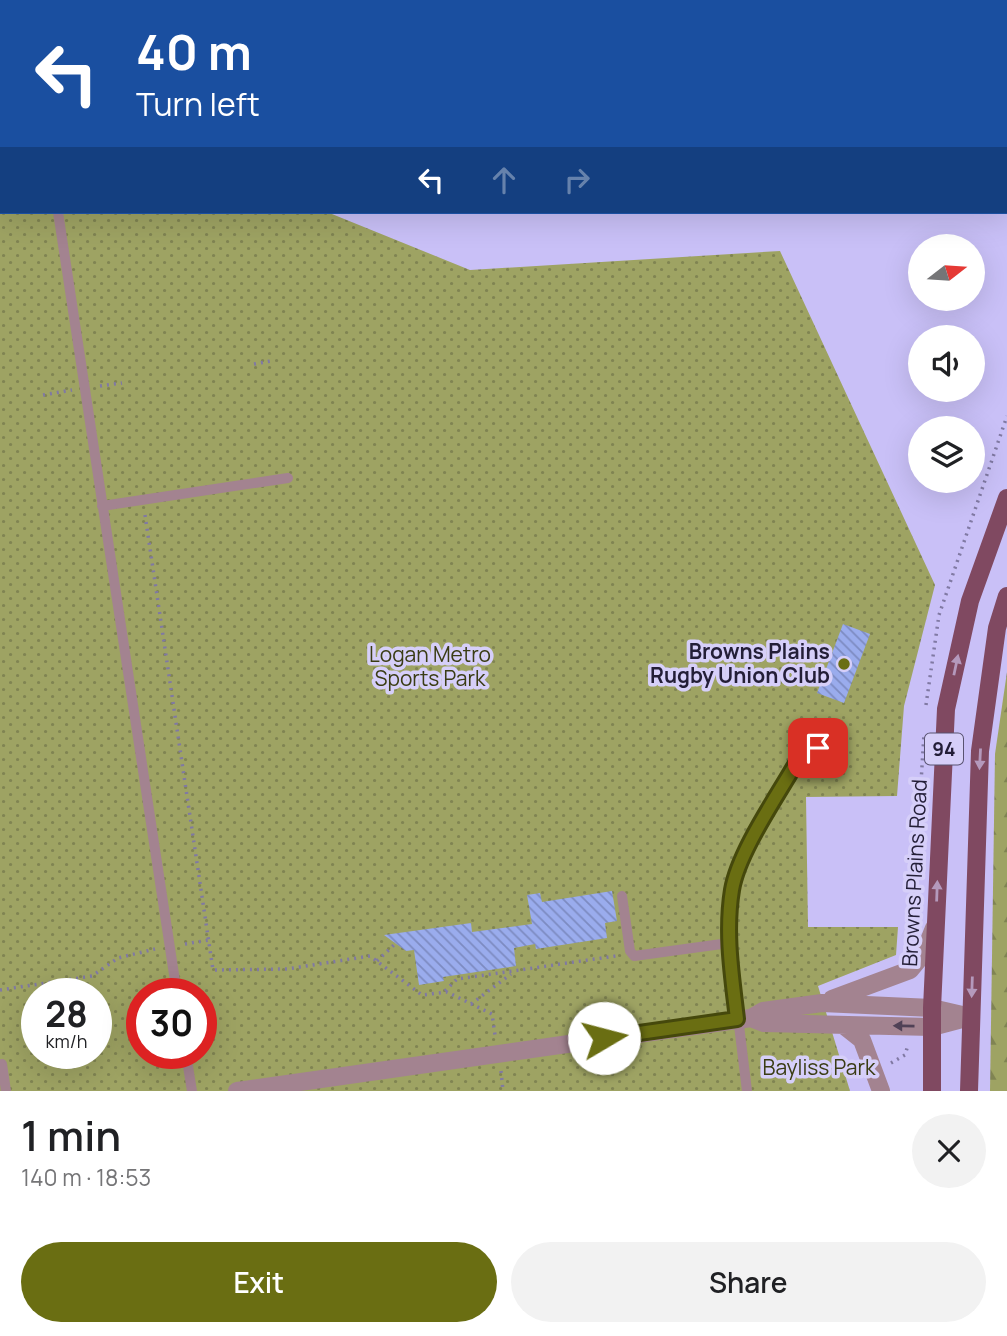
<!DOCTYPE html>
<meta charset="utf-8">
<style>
body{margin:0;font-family:Manrope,sans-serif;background:#f2f2f2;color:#202124;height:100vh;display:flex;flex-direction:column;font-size:26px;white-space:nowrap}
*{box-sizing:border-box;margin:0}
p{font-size:23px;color:#757577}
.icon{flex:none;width:38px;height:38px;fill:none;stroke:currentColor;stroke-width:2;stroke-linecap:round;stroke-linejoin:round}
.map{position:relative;height:1091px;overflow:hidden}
.drawer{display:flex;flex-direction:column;background:#fff;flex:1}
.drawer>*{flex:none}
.top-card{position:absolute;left:0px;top:0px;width:1008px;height:214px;box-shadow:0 7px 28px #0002;background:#1a4fa0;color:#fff;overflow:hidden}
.needle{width:46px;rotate:73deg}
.fabs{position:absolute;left:908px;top:234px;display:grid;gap:14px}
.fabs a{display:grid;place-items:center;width:77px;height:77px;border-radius:50%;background:#fff;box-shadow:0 7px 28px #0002;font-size:35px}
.speed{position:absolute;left:21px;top:978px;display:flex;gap:14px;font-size:35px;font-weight:700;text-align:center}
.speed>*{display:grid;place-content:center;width:91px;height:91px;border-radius:50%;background:#fff;box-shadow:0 7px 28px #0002;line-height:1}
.speed small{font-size:18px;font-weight:400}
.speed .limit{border:10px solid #d22;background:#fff;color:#111}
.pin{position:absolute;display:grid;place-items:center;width:60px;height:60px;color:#fff;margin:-30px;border-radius:14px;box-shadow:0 4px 10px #0006}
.me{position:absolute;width:77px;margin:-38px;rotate:82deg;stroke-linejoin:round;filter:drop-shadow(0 0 5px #0008)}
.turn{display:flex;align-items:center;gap:24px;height:147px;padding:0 21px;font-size:32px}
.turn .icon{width:91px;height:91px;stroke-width:2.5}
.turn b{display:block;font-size:49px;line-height:60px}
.lanes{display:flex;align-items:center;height:66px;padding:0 21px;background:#0003;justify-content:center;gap:35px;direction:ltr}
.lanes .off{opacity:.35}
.round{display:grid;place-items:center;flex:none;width:74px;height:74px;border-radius:37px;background:#f2f2f2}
.headline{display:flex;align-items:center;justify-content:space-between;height:119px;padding:0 21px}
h1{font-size:42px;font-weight:600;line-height:52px}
.primary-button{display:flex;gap:14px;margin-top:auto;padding:14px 21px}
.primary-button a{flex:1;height:80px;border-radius:42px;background:#6a6e12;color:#fff;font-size:28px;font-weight:600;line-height:80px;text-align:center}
.primary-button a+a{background:#f2f2f2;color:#202124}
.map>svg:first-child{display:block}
</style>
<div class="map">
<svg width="1007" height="1091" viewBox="0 0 1007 1091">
<defs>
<pattern id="forest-firs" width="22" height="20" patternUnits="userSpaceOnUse" patternTransform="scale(1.75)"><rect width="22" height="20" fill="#9ea363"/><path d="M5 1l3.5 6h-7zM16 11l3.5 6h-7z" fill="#808452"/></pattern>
<pattern id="park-dots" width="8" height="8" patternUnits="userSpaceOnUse" patternTransform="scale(1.75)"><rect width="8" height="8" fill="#9ea363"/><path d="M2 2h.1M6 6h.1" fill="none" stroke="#808452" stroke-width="1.8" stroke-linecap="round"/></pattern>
<pattern id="building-back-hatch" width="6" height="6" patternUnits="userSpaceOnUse" patternTransform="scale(1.75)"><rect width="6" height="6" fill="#9aaced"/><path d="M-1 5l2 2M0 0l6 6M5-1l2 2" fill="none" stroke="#7d8bc1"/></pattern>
</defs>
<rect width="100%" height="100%" fill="#c9c0f7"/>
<path fill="url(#forest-firs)" d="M1007,672V1091H990L995,754Z"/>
<path fill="url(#park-dots)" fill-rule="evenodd" d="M0,45L2,212H327L470,270L780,251L935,585L904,706L897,796L806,797L808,927H898L896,955L818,986L850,1091H0ZM37,994H96V1054H37ZM142,994H201V1054H142Z"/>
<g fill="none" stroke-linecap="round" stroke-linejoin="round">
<path stroke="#339fcf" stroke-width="6" d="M433,0L439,2
M780,2L789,0"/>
</g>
<path fill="url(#building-back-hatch)" d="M843,624L870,634L844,703L817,693Z
M612,891L617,921L605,923L607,938L536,949L535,944L514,948L516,966L443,977L444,981L419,985L414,950L406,951L384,935L471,923L472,932L532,924L527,895L540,893L542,902Z"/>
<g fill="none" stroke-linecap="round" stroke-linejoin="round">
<path stroke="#8079a3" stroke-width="3.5" stroke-dasharray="2 5" stroke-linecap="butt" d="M254,364L271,361
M100,386L122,383
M43,395L72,390
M145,515L213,970L287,969L370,956L422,995L447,992L492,1014L495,1035
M926,705L939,615L1007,416
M912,928L924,734
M185,944L209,940
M377,961L396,943
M0,990L92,976L118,958L155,949
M445,991L457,979L616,956
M471,1004L511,974
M891,1063L905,1055L908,1045
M501,1071L503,1091"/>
<path stroke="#a38390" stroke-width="10" d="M0,15L2,16
M58,212L177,994
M102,506L288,478
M622,896L630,951L634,956L729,943
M186,1054L192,1091
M2,1064L6,1091
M747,1091L729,943L732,889L741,860L795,765L804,754L818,748"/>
<path stroke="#a38390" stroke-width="18" d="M832,999L910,970L924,953L934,928
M751,1018L764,1023L932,1027L966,1018
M843,1025L862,1040L881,1091
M237,1091L751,1018L763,1011L822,1003L932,1008L971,1017"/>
<path stroke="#804961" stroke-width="18" d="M932,1091V1008L946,709L970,601L1007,498
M969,1091L980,751L997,628L1007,596"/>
</g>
<defs><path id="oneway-solid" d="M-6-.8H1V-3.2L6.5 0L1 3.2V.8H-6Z" transform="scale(1.75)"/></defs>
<g fill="#b499bc">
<use href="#oneway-solid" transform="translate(956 665) rotate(-78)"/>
<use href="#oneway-solid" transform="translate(980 759) rotate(93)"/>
<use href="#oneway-solid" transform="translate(937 891) rotate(-88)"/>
<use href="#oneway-solid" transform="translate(972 987) rotate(92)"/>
</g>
<use fill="#504156" href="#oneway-solid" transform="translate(904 1026) rotate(-179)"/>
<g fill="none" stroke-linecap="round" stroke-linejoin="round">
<defs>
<path id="route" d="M604,1038L737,1019C732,976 725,933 732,890C738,853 776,798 795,765L804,754L818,748"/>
</defs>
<use href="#route" stroke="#45480c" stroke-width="18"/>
<use href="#route" stroke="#6a6e12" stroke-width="12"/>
</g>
<circle fill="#6a6e12" stroke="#d6cff9" stroke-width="2.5" cx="844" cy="664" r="7"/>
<g text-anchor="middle" stroke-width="7" stroke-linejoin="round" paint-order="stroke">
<rect fill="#d6cff9" stroke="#595371" stroke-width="2" x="925" y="733.5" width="38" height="31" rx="5"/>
<g font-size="19" font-weight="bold" fill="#231e37">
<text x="944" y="756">94</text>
</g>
<g font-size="21" font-weight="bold" fill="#231e37" stroke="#d6cff9" text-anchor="end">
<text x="830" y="659">Browns Plains<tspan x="830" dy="24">Rugby Union Club</tspan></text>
</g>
<g font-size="21" fill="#3a3c14" stroke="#d6cff9">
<text x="430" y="662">Logan Metro<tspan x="430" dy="24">Sports Park</tspan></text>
<text x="819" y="1075">Bayliss Park</text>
</g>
<g font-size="21" fill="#231e37" stroke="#d6cff9">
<text transform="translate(915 873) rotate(-87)" y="7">Browns Plains Road</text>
</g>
</g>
</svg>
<div class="fabs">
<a><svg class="needle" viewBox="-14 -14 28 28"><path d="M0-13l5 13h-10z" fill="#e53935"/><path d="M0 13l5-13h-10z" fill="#757577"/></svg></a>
<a><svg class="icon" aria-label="sound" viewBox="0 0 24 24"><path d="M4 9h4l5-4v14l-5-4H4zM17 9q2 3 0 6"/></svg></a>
<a><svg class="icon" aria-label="layers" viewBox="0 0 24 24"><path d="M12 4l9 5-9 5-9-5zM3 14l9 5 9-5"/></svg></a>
</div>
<div class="speed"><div>28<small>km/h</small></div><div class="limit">30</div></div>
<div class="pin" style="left:818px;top:748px;background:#d93025"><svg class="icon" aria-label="arrive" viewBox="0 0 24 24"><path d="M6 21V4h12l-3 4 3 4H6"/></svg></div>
<svg class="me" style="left:604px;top:1038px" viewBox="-20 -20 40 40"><circle r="19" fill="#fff"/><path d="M0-13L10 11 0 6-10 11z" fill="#6a6e12"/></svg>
<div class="top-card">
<div class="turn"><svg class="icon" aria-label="left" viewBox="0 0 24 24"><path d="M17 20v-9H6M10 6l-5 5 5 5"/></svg><div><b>40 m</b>Turn left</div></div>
<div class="lanes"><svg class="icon" aria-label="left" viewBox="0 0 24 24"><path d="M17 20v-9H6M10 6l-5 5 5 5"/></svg><svg class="icon off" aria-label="ahead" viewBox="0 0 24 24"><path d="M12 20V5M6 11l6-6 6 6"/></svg><svg class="icon off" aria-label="right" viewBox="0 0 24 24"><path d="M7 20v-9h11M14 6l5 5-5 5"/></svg></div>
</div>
</div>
<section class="drawer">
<div class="headline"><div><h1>1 min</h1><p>140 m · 18:53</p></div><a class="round"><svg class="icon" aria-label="close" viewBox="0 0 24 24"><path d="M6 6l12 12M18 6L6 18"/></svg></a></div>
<div class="primary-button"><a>Exit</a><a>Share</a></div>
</section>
